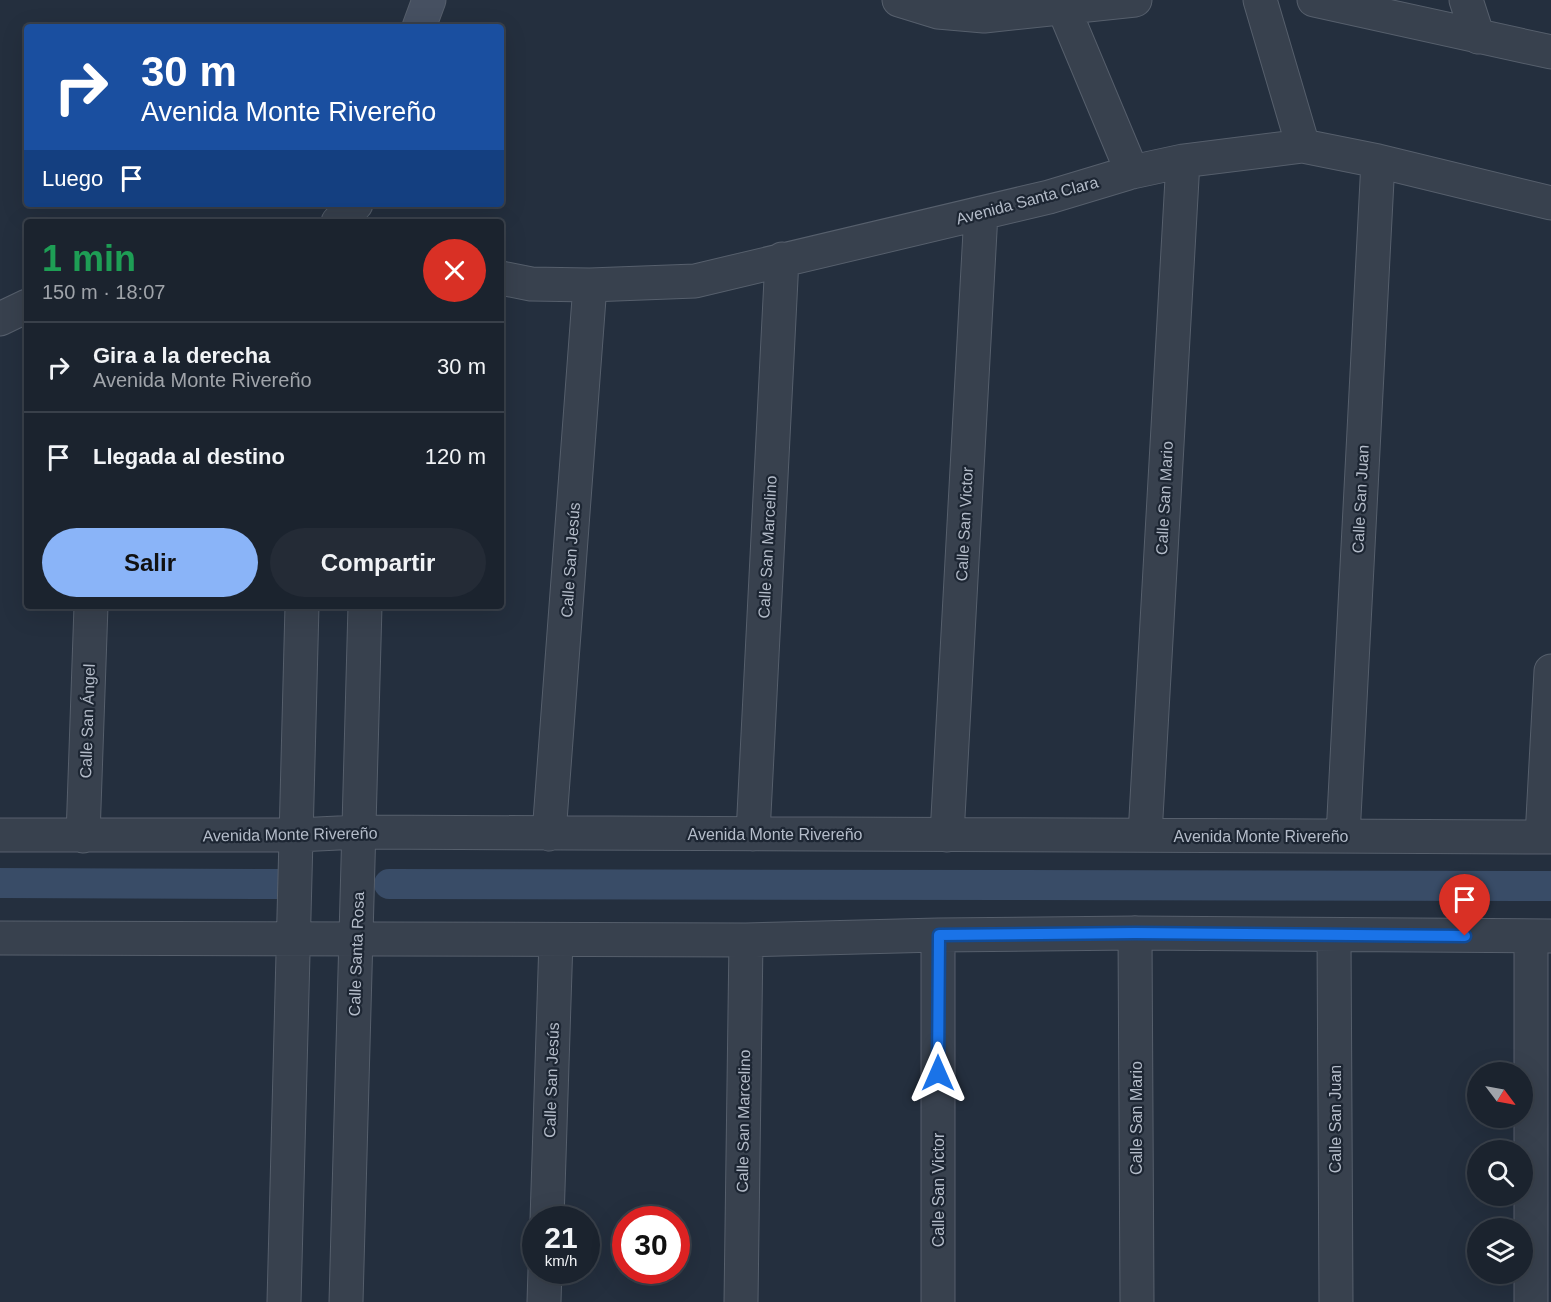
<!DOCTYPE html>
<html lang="es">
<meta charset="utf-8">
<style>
body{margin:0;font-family:Helvetica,sans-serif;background:#242b36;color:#f1f3f6;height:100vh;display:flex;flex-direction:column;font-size:22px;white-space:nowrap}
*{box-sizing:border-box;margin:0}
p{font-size:20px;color:#a0a4aa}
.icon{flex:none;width:33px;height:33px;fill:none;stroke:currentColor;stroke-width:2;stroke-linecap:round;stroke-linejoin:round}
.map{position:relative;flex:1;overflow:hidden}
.panel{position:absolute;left:24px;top:219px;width:480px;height:390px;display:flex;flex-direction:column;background:#1b232e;border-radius:6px;box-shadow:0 6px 24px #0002,0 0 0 2px #39404a}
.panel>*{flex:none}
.guide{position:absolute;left:24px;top:24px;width:480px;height:183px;border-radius:6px;box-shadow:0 6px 24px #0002,0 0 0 2px #39404a;background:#1a4fa0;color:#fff;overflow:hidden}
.needle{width:39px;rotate:122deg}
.fabs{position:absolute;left:1467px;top:1062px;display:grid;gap:12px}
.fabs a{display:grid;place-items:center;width:66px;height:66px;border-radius:50%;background:#1b232e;box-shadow:0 6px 24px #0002,0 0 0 2px #39404a;font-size:30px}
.speed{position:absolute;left:522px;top:1206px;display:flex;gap:12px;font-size:30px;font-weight:700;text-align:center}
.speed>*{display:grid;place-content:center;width:78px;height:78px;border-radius:50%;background:#1b232e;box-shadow:0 6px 24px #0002,0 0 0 2px #39404a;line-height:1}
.speed small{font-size:15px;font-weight:400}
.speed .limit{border:9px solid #d22;background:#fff;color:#111}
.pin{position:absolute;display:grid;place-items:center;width:51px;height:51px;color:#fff;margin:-62px -26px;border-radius:50% 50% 50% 0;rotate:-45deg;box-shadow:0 0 6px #0007}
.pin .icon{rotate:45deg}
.me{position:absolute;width:66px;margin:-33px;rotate:0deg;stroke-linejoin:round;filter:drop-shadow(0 0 4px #0008)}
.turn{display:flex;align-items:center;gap:21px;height:126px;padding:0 18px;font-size:27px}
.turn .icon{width:78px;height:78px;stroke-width:2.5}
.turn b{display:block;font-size:42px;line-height:51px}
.then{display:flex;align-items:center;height:57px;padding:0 18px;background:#0003;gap:12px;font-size:22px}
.round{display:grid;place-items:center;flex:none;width:63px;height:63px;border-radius:32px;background:#242b36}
.overview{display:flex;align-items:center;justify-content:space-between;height:102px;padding:0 18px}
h1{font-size:36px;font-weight:700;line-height:45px;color:#1e9e55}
.primary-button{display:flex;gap:12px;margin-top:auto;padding:12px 18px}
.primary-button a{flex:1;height:69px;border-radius:36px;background:#8ab4f8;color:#111;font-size:24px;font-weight:700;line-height:69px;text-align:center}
.primary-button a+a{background:#242b36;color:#f1f3f6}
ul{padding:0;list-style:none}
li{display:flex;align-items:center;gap:18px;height:90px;padding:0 18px;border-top:2px solid #39404a}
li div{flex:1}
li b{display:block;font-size:22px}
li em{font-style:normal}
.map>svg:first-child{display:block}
</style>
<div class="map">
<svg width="1551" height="1302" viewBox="0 0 1551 1302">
<rect width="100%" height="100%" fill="#242f3e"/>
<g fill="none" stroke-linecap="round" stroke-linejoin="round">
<path stroke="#394c67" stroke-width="30" d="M0,883L279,884
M389,884L1551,886"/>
<defs>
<path id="minor" d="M899,0L938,12L984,16L1135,0
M1060,0L1132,172
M1260,0L1303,146
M1314,0L1551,52
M1466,0L1478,37
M338,222L356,204
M501,278L531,284L590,285L695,281L1049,197L1132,172L1183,161L1303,146L1378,161L1551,203
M0,319L27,306
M549,834L590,285
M753,834L782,259
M0,835H297L359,832L1551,837
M947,835L981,213
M1145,835L1183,161
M83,836L91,606
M1343,836L1378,161
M1542,837L1551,671
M1135,933L1137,1302
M1334,936L1336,1302
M1531,936V1302
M0,938L746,940L938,935L1135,933L1551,936
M547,1220L556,940
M284,1302L302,606
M346,1302L365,606
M544,1302L545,1270
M741,1302L746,940
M938,1302V935"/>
<path id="secondary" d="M419,27L429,0"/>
</defs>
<use href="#minor" stroke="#565f6c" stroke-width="35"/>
<use href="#secondary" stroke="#565f6c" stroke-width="35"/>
<use href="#minor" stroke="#38414e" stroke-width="33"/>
<use href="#secondary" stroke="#465061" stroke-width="33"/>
</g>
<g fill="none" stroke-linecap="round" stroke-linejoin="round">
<defs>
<path id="route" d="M938,1073L939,935L1135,933L1465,936"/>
</defs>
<use href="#route" stroke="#114b97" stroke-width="15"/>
<use href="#route" stroke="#1a73e8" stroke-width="10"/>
</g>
<g text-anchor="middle" stroke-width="4.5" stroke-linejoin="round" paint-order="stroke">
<g font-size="16" fill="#b4bcc9" stroke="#1d2633">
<text transform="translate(1027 200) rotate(-15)" y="6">Avenida Santa Clara</text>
<text transform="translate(1164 498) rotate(-87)" y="6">Calle San Mario</text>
<text transform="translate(1360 499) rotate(-87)" y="6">Calle San Juan</text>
<text transform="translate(964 524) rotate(-87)" y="6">Calle San Victor</text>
<text transform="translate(767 547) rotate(-87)" y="6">Calle San Marcelino</text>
<text transform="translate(570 560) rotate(-86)" y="6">Calle San Jesús</text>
<text transform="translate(87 721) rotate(-88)" y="6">Calle San Ángel</text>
<text transform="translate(290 834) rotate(-1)" y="6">Avenida Monte Rivereño</text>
<text x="775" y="840">Avenida Monte Rivereño</text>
<text x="1261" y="842">Avenida Monte Rivereño</text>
<text transform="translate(356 954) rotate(-88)" y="6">Calle Santa Rosa</text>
<text transform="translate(551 1080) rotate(-88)" y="6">Calle San Jesús</text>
<text transform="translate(1136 1118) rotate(-90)" y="6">Calle San Mario</text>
<text transform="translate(1335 1119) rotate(-90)" y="6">Calle San Juan</text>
<text transform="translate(743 1121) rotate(-89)" y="6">Calle San Marcelino</text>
<text transform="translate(938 1190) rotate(-90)" y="6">Calle San Victor</text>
</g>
</g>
</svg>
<div class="fabs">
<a><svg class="needle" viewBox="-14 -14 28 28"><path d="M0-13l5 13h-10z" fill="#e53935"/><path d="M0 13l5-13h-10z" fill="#a0a4aa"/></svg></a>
<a><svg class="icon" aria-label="search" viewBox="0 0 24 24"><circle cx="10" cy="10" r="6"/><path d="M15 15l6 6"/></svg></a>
<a><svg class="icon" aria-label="layers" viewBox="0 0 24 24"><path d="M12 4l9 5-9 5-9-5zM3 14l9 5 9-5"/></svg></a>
</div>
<div class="speed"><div>21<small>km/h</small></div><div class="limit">30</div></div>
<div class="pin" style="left:1465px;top:936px;background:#d93025"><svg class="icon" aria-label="arrive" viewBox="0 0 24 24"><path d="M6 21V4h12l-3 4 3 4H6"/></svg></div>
<svg class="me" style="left:938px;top:1073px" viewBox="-20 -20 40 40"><path d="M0-17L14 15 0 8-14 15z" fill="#1a73e8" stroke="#fff" stroke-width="4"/></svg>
<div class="guide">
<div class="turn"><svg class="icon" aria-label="right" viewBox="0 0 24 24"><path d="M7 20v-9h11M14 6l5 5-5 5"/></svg><div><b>30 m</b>Avenida Monte Rivereño</div></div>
<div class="then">Luego<svg class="icon" aria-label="arrive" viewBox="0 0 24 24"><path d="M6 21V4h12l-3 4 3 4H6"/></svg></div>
</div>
<section class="panel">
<div class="overview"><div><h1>1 min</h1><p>150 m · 18:07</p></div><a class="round" style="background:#d93025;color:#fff"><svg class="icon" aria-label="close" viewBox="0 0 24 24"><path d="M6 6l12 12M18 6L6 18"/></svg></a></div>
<ul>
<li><svg class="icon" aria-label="right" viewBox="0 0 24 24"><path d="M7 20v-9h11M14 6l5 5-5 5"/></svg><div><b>Gira a la derecha</b><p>Avenida Monte Rivereño</p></div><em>30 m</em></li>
<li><svg class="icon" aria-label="arrive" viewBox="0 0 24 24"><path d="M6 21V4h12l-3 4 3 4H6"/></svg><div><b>Llegada al destino</b></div><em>120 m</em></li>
</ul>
<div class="primary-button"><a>Salir</a><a>Compartir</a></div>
</section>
</div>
